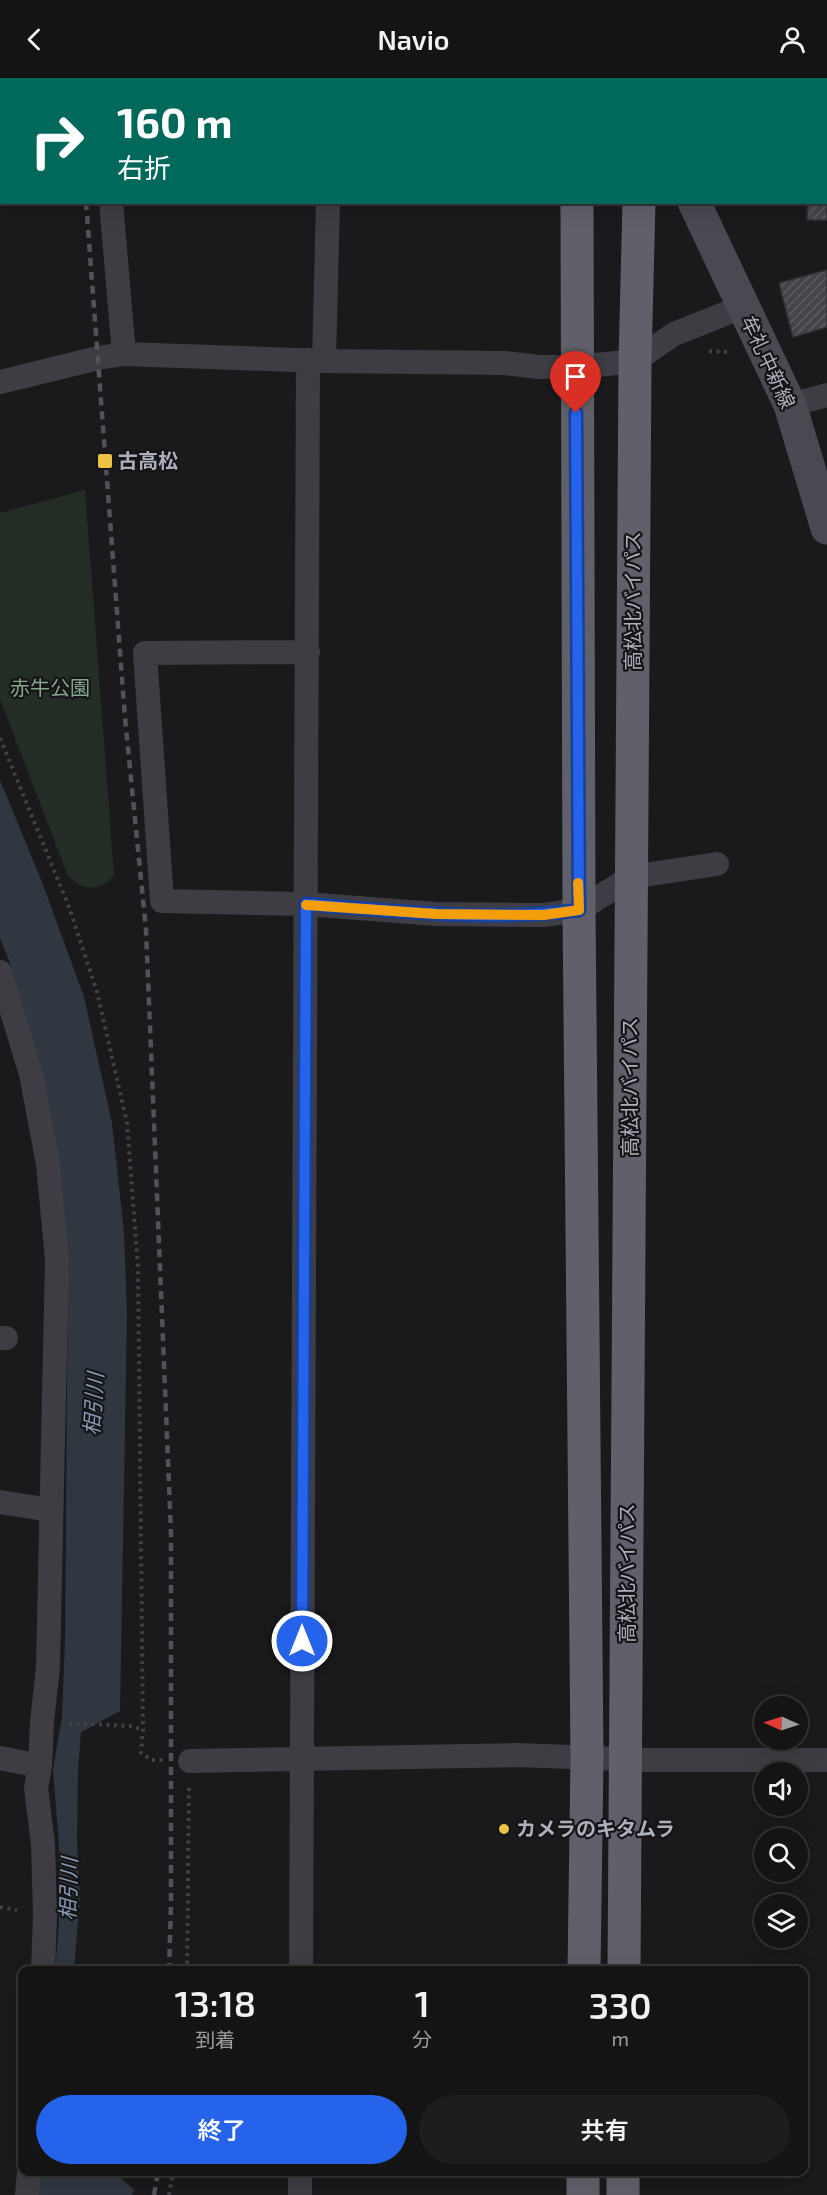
<!DOCTYPE html>
<html lang="ja">
<meta charset="utf-8">
<style>
body{margin:0;font-family:"Exo 2","Noto Sans JP",sans-serif;background:#1d1d1e;color:#f1f3f6;height:100vh;display:flex;flex-direction:column;font-size:22px;white-space:nowrap}
*{box-sizing:border-box;margin:0}
p{font-size:20px;color:#9d9ea0}
.icon{flex:none;width:33px;height:33px;fill:none;stroke:currentColor;stroke-width:2;stroke-linecap:round;stroke-linejoin:round}
.map{position:relative;flex:1;overflow:hidden}
.sheet{position:absolute;left:18px;top:1888px;width:790px;height:210px;display:flex;flex-direction:column;background:#141415;border-radius:12px;box-shadow:0 6px 24px #0002,0 0 0 2px #333334}
.sheet>*{flex:none}
.banner{position:absolute;left:0px;top:0px;width:828px;height:126px;box-shadow:0 6px 24px #0002,0 0 0 2px #333334;background:#00695c;color:#fff;overflow:hidden}
.needle{width:39px;rotate:273deg}
.fabs{position:absolute;left:754px;top:1618px;display:grid;gap:12px}
.fabs a{display:grid;place-items:center;width:54px;height:54px;border-radius:50%;background:#141415;box-shadow:0 6px 24px #0002,0 0 0 2px #333334;font-size:30px}
.pin{position:absolute;display:grid;place-items:center;width:51px;height:51px;color:#fff;margin:-62px -26px;border-radius:50% 50% 50% 0;rotate:-45deg;box-shadow:0 0 6px #0007}
.pin .icon{rotate:45deg}
.me{position:absolute;width:66px;margin:-33px;rotate:0deg;stroke-linejoin:round;filter:drop-shadow(0 0 4px #0008)}
.turn{display:flex;align-items:center;gap:21px;height:126px;padding:0 18px;font-size:27px}
.turn .icon{width:78px;height:78px;stroke-width:2.5}
.turn b{display:block;font-size:42px;line-height:51px}
.eta{display:flex;justify-content:space-evenly;align-items:center;height:102px;text-align:center}
.eta b{font-size:36px;font-weight:600;line-height:42px}
.button{display:flex;gap:12px;margin-top:auto;padding:12px 18px}
.button a{flex:1;height:69px;border-radius:36px;background:#2563eb;color:#fff;font-size:24px;font-weight:600;line-height:69px;text-align:center}
.button a+a{background:#1d1d1e;color:#f1f3f6}
header{display:flex;justify-content:space-between;align-items:center;height:78px;padding:0 18px;background:#141415;font-size:27px;font-weight:600}
.map>svg:first-child{display:block}
</style>
<header><svg class="icon" aria-label="back" viewBox="0 0 24 24"><path d="M15 5l-7 7 7 7"/></svg>Navio<svg class="icon" aria-label="person" viewBox="0 0 24 24"><circle cx="12" cy="8" r="4"/><path d="M4 21q1-7 8-7t8 7"/></svg></header>
<div class="map">
<svg width="827" height="2117" viewBox="0 0 827 2117">
<defs>
<pattern id="building-hatch" width="6" height="6" patternUnits="userSpaceOnUse" patternTransform="scale(1.5)"><rect width="6" height="6" fill="#444549"/><path d="M-1 1l2-2M0 6l6-6M5 7l2-2" fill="none" stroke="#5c5d61"/></pattern>
</defs>
<rect width="100%" height="100%" fill="#1a1a1c"/>
<path fill="#242c26" d="M85,412L114,797C100,814 82,813 68,798L0,621V435Z"/>
<path fill="#303740" d="M0,702L42,804L84,919L112,1045L124,1154L127,1234L120,1633L81,1654L78,1691L77,1764L80,1818L74,1893H55L59,1845V1767L53,1691L62,1639L65,1564L68,1182L51,1043L9,882L0,860Z
M38,2094H114L134,2112L132,2117H35Z"/>
<path fill="url(#building-hatch)" stroke="#343438" stroke-width="1.5" d="M826,107L827,142H807L808,124H826Z
M827,192V249L793,259L779,205Z"/>
<g fill="none" stroke-linecap="round" stroke-linejoin="round">
<path stroke="#414248" stroke-width="4" stroke-dasharray="3 4.5" stroke-linecap="butt" d="M709,273L727,274L730,276
M0,660L69,829L97,914L127,1045L138,1190L143,1652L141,1675L152,1682H164
M69,1645L131,1648L143,1652
M0,1829L17,1832
M187,1893L189,1710
M169,2117L173,2094"/>
<path stroke="#3d3d43" stroke-width="24" d="M101,0V2
M111,124L124,276
M324,283L328,124
M0,304L98,280L124,276L324,283L505,285L539,289H577L635,283L674,256L742,229
M790,327L827,317
M308,574L145,575L162,823L306,826L436,836L544,837L579,832L631,799L717,786
M0,894L31,996L48,1086L57,1182L48,1589L42,1644L40,1688L36,1710L43,1766L45,1837L43,1893
M0,1260H6
M0,1424L51,1432
M0,1680L40,1688
M190,1683L518,1677L647,1682H827
M301,1893L308,282
M27,2117L29,2094
M300,2117V2094"/>
<path stroke="#494a51" stroke-width="33" d="M694,124L790,327L827,450"/>
<path stroke="#5f6069" stroke-width="33" d="M578,2V0
M642,2V0
M577,124L579,832L587,1680L584,1893
M624,1893L635,283L639,124
M583,2117V2094
M623,2117V2094"/>
<path stroke="#52535a" stroke-width="4.5" stroke-dasharray="8 6" stroke-linecap="butt" d="M78,0L79,2
M86,124L125,640L146,852L171,1455V1826L169,1893
M154,2117L158,2094"/>
</g>
<g fill="none" stroke-linecap="round" stroke-linejoin="round">
<defs>
<path id="route" d="M302,1563L306,826C396,833 489,844 579,832L576,335"/>
</defs>
<use href="#route" stroke="#184099" stroke-width="15"/>
<use href="#route" stroke="#2563eb" stroke-width="10"/>
<path stroke="#f59e0b" stroke-width="10" d="M306,827L436,836L544,837L579,832L578,805"/>
</g>
<g fill="#ebc243" stroke="#151517" stroke-width="2">
<rect x="97" y="375" width="16" height="16" rx="3"/>
<circle cx="504" cy="1751" r="6"/>
</g>
<g text-anchor="middle" stroke-width="4.5" stroke-linejoin="round" paint-order="stroke">
<g font-size="20" fill="#adb0bb" stroke="#151517">
<text transform="translate(768 284) rotate(65)" y="7">牟礼中新線</text>
<text transform="translate(633 523) rotate(-90)" y="7">高松北バイパス</text>
<text transform="translate(630 1009) rotate(-90)" y="7">高松北バイパス</text>
<text transform="translate(627 1495) rotate(-90)" y="7">高松北バイパス</text>
</g>
<g font-size="20" font-weight="bold" fill="#adb0bb" stroke="#151517" text-anchor="start">
<text x="118" y="390">古高松</text>
<text x="516" y="1758">カメラのキタムラ</text>
</g>
<g font-size="20" fill="#85a58a" stroke="#151517">
<text x="50" y="617">赤牛公園</text>
</g>
<g font-size="21" font-style="italic" fill="#869ab4" stroke="#151517">
<text transform="translate(94 1326) rotate(-86)" y="7">相引川</text>
<text transform="translate(69 1811) rotate(-88)" y="7">相引川</text>
</g>
</g>
</svg>
<div class="fabs">
<a><svg class="needle" viewBox="-14 -14 28 28"><path d="M0-13l5 13h-10z" fill="#e53935"/><path d="M0 13l5-13h-10z" fill="#9d9ea0"/></svg></a>
<a><svg class="icon" aria-label="sound" viewBox="0 0 24 24"><path d="M4 9h4l5-4v14l-5-4H4zM17 9q2 3 0 6"/></svg></a>
<a><svg class="icon" aria-label="search" viewBox="0 0 24 24"><circle cx="10" cy="10" r="6"/><path d="M15 15l6 6"/></svg></a>
<a><svg class="icon" aria-label="layers" viewBox="0 0 24 24"><path d="M12 4l9 5-9 5-9-5zM3 14l9 5 9-5"/></svg></a>
</div>
<div class="pin" style="left:576px;top:335px;background:#d93025"><svg class="icon" aria-label="arrive" viewBox="0 0 24 24"><path d="M6 21V4h12l-3 4 3 4H6"/></svg></div>
<svg class="me" style="left:302px;top:1563px" viewBox="-20 -20 40 40"><circle r="17" fill="#2563eb" stroke="#fff" stroke-width="3"/><path d="M0-11L8 9 0 5-8 9z" fill="#fff"/></svg>
<div class="banner">
<div class="turn"><svg class="icon" aria-label="right" viewBox="0 0 24 24"><path d="M7 20v-9h11M14 6l5 5-5 5"/></svg><div><b>160 m</b>右折</div></div>
</div>
<section class="sheet">
<div class="eta">
<div><b>13:18</b><p>到着</p></div>
<div><b>1</b><p>分</p></div>
<div><b>330</b><p>m</p></div>
</div>
<div class="button"><a>終了</a><a>共有</a></div>
</section>
</div>
